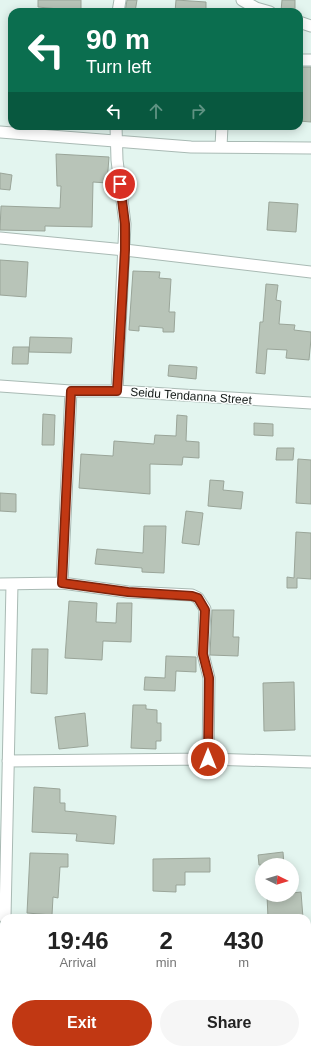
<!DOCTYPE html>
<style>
body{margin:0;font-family:Arial,sans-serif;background:#f6f6f6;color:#222;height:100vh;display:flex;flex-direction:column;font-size:15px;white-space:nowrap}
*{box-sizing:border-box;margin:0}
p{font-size:13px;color:#767676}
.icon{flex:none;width:22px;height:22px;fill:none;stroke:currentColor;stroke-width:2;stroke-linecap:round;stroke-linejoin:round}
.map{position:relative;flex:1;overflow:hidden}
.side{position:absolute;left:0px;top:914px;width:311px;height:140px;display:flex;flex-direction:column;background:#fff;border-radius:12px 12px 0 0;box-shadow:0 2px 10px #0003}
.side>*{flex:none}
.guide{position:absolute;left:8px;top:8px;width:295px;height:122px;border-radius:12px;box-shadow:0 2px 10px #0003;background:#0b6e4f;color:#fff;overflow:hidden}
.needle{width:26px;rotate:95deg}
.tools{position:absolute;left:255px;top:858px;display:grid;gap:8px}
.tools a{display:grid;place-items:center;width:44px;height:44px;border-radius:50%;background:#fff;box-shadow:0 2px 10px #0003;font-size:20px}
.pin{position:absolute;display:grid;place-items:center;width:34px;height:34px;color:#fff;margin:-17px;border:2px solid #fff;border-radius:50%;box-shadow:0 1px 4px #0007}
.me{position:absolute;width:44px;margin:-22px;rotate:0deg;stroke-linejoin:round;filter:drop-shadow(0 0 3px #0008)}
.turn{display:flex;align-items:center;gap:14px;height:84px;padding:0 12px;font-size:18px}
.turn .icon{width:52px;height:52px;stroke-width:2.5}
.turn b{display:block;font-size:28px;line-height:34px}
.lanes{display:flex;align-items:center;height:38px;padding:0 12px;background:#0003;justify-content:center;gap:20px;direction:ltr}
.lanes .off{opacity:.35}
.eta{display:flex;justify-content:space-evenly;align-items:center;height:68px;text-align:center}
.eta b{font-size:24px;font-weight:700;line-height:28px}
.primary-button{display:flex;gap:8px;margin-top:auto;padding:8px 12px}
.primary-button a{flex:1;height:46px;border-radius:24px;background:#c13813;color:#fff;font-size:16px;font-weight:700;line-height:46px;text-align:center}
.primary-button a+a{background:#f6f6f6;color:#222}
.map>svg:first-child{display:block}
</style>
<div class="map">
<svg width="311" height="1054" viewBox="0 0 311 1054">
<rect width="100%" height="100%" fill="#e3f5ef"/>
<path fill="#b8c4b8" stroke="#9aa599" d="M38,0H81V12H68L69,10L38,7Z
M127,0H137L135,12H125Z
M176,0L206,2V12H175Z
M282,0H295V11H281Z
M299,67H311V122L299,121Z
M56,154L109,157L107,183L93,182L92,227L45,226V231L0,230L1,206L60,208L61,186H57Z
M0,173L12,175L10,190L0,189Z
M269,202L298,204L296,232L267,230Z
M0,260L28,262L26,297L0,295Z
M133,271L160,272L159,278L171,279L169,312H175L174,332H163V328L139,326V331L129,330Z
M266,284L278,285L276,300L281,301L279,324L295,325L294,330L311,332V339L309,360L286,358L287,350L267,349L265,374L256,373L260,322H263Z
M30,337L72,338L71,353L29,352Z
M13,347H29L28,364H12Z
M169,365L197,367L196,379L168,376Z
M43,414L55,415L54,445H42Z
M177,415L187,416L186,441L199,442V458L183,457L182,465L150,464V494L79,488L81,454L113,456L114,441L154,444L155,435L176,436Z
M254,423L273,424V436L254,435Z
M277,448H294L293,460H276Z
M298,459L311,460V504L296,503Z
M210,480L224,481L223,490L243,492L241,509L208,506Z
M0,493L16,494V512L0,511Z
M186,511L203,513L199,545L182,543Z
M144,526H166L164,573L142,572V568L95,564L97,549L143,553Z
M296,532L311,533V579L297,578V588H287V577L294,578Z
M69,601L97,603L96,622L116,623L117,603H132L131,642L103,641L102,660L65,658Z
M212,610H234L233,637H239L238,656L210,655Z
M32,649H48L47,694L31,693Z
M166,656L196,657V672L176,671L175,691L144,690L145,677L165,678Z
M294,682L295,730L264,731L263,683Z
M133,705H146V709L157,710V723H161V741H156V749L131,748Z
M85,713L88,746L59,749L55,717Z
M34,787L60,789V803H65V811L116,816L114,844L76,841L77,834L32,832Z
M283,852L284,865H259L258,855Z
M30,853L68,854V867H60L58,898L53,897L52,915L27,913Z
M210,858V872H185V885H176V892L153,891V859Z
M301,892L303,918H268L267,895H292V893Z"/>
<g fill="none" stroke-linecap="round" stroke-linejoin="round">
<defs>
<path id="minor" d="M242,0L256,8L270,12
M118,12L120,0
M299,22L311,26
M299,60H311
M116,126L117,160L125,224L117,391
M0,132L191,147L311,148
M221,147L222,126
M0,238L125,250L311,272
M0,386L71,391H117L311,403
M62,583L71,391
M0,584L62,583L128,592L192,595L198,598L205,609L203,654L209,678L208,759
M8,761L208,759L311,762
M5,918L12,584
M0,966L4,965
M2,1054L4,980"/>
</defs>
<use href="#minor" stroke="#a9bab4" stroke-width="13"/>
<use href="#minor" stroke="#fff" stroke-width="11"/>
</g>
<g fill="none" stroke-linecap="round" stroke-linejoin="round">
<defs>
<path id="route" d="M120,184L125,224V250L117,391H71L62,583L128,592L192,596L198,598L205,610L203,654L209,678L208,759"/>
</defs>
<use href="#route" stroke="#7d240c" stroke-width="10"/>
<use href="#route" stroke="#c13813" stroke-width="7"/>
</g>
<g text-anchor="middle" stroke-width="3" stroke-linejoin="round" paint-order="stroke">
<g font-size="12" fill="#151b19" stroke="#fbfefd">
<text transform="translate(191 396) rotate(4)" y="4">Seidu Tendanna Street</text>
</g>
</g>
</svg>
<div class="tools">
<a><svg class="needle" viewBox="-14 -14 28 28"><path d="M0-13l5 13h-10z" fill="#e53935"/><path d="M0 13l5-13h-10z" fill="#767676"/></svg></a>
</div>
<div class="pin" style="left:120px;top:184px;background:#d93025"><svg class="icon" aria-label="arrive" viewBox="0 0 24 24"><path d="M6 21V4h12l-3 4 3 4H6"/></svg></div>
<svg class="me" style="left:208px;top:759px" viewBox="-20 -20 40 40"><circle r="17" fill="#c13813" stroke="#fff" stroke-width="3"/><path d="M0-11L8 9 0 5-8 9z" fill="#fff"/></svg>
<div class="guide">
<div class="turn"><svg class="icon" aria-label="left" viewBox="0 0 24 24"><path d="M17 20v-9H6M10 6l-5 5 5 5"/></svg><div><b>90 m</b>Turn left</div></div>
<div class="lanes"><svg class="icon" aria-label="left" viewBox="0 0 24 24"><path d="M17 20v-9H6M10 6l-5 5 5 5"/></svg><svg class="icon off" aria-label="ahead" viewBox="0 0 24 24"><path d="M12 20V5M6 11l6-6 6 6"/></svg><svg class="icon off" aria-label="right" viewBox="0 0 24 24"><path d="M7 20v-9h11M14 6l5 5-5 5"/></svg></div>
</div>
<section class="side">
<div class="eta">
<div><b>19:46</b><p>Arrival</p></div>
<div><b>2</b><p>min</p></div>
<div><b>430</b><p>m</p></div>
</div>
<div class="primary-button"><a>Exit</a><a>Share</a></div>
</section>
</div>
